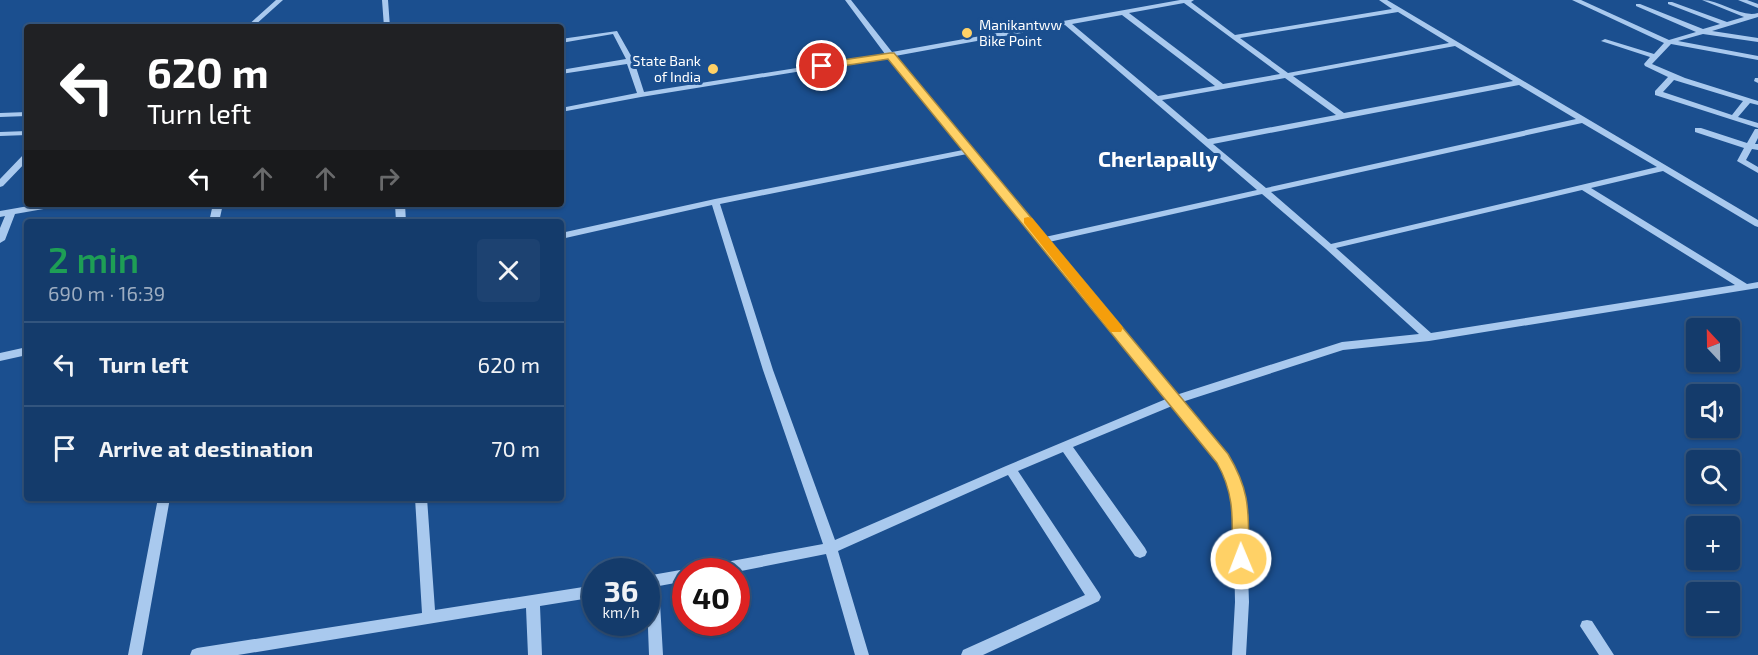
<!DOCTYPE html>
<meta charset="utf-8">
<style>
body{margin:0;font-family:"Exo 2",sans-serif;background:#1d4271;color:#f1f3f6;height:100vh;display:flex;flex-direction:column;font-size:22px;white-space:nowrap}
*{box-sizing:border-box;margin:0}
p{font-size:20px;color:#9dadc1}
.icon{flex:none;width:33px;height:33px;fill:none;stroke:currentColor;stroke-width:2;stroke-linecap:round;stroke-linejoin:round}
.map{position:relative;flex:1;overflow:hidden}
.sheet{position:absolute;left:24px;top:219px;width:540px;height:282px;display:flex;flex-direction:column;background:#143b6b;border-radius:6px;box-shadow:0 2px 4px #0004,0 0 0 2px #33557e}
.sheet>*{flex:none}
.guide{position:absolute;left:24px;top:24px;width:540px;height:183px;border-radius:6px;box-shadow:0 2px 4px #0004,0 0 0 2px #33557e;background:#202124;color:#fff;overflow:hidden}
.needle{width:39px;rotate:338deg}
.buttons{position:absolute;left:1686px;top:318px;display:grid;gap:12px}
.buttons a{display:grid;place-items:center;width:54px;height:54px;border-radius:6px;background:#143b6b;box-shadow:0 2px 4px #0004,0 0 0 2px #33557e;font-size:30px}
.speed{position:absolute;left:582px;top:558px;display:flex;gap:12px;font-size:30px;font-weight:700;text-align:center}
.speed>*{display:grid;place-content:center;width:78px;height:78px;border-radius:50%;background:#143b6b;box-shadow:0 2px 4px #0004,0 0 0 2px #33557e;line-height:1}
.speed small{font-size:15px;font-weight:400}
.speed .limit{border:9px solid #d22;background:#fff;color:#111}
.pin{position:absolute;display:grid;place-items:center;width:51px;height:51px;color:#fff;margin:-26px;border:3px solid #fff;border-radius:50%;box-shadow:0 2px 6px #0007}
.me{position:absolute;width:66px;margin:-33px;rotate:359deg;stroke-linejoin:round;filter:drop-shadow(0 0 4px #0008)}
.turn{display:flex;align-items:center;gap:21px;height:126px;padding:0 24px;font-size:27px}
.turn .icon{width:78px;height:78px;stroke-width:2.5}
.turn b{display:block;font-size:42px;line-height:51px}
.lanes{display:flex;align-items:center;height:57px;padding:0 24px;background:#0003;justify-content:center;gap:30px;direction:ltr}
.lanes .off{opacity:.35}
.round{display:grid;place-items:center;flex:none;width:63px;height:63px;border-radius:6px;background:#1d4271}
.overview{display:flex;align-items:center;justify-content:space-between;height:102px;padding:0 24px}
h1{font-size:36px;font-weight:600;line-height:45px;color:#1e9e55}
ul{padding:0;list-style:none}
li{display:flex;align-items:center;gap:18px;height:84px;padding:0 24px;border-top:2px solid #33557e}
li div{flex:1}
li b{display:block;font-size:22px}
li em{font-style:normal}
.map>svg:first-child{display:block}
</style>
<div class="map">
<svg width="1758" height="655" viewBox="0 0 1758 655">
<rect width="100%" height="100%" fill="#1b4f8f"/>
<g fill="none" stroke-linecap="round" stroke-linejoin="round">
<path fill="#a9c9ee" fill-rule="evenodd" d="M276,0H283L253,27H246Z
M382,0H388L390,27H384Z
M845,0H851L892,52L1180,0H1194L1191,2L1235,35L1392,9L1379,0H1387L1758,220V227L1755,226L1663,171L1591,188L1747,284L1758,282V288L1429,341L1343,350L1182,402L1226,456L1239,477L1245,495L1249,602L1246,655H1232L1235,602L1233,495L1227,478L1218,462L1172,406L1073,447L1145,548L1147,552L1145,556L1140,558L1135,556L1063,452L1018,471L1099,593L1101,597L1099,601L983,655H961L963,650L1085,595L1008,475L838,551L869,655H855L826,554L736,572H698L699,568L704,566L823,544L763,370L712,205L561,239V233L715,199L963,150L888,57L641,97L561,112V108L637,93L627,64L561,74V70L626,59L613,34L561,43V39L617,31L634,61L644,92L885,54ZM1184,3L1280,74L1223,84L1129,13ZM1398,12L1449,43L1288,73L1240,38ZM1122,15L1215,86L1158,96L1072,24ZM1065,25L1257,190L1045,237L895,56ZM1455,46L1513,81L1344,113L1293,76ZM1285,78L1336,115L1208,139L1162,100ZM1519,85L1576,119L1266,188L1213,144ZM1582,123L1657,167L1331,244L1271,192ZM967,154L1166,399L1006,466L835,540L773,370L720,204ZM1582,190L1735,285L1431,333L1336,248ZM1262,194L1326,249L1419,334L1342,342L1176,395L1049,242Z
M1572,0H1581L1669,40L1696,32L1636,6V4H1640L1703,29L1720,24L1668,4V2H1672L1727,22L1744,17L1702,0C1721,0 1741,18 1758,13V17L1712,31L1758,38V42L1703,34L1678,41L1758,56V60L1671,44L1652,64L1685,78L1758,101V105L1750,103L1738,117L1758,123V128L1655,95V91L1668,77L1645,66L1644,64L1650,57L1601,41L1605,39L1654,54L1664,43ZM1674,80L1743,101L1732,115L1663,92Z
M1738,0H1747L1758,4V8Z
M1755,78H1758V83L1754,81Z
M27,112V116L0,117V113Z
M1695,128H1701L1747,143L1755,129H1758V138L1755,144H1758V150L1752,149L1746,160L1758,167V173L1737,161L1744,148L1695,132Z
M27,131V135L0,136V132Z
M27,153V161L3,186L0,187V179L24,154Z
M40,204H60L55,207L15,214L5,240L0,243V228L5,216L0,217V211Z
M213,204H223L219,222H209Z
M395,204H405L406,222H396Z
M27,347V355L0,361V353Z
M158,498H170L142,655H128Z
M415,498H427L435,610L596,585V597L540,606L542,655H528L526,608L238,655H190L192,650L197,648L422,613Z
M686,569L691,572H686V581L659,586L663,655H649L646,576Z
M1587,620L1592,621L1614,655H1599L1580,626L1582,621Z"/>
</g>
<path fill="#ffd166" stroke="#a68842" stroke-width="1.5" d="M890,53H894L1228,454C1252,494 1248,514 1249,559L1247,565L1241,567L1235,565L1232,559C1232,523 1236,496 1217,463L888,59L822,69L817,66L822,63Z"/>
<path fill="#f59e0b" d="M1028,217L1032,218L1121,325L1123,328L1121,332H1111L1024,223V218Z"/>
<g fill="#ffd166" stroke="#1b4f8f" stroke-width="2">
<circle cx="967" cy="33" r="6"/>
<circle cx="713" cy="69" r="6"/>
</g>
<g text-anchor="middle" stroke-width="6" stroke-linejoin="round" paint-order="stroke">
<g font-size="14" fill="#fff" stroke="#1b4f8f" text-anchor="start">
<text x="979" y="30">Manikantww<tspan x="979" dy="16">Bike Point</tspan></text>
<text x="701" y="66" text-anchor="end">State Bank<tspan x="701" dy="16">of India</tspan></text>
</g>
<g font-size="22" font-weight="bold" fill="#fff" stroke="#1b4f8f">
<text x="1158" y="167">Cherlapally</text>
</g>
</g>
</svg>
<div class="buttons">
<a><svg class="needle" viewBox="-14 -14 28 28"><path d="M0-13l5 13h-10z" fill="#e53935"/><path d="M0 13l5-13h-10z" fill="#9dadc1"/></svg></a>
<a><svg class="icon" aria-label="sound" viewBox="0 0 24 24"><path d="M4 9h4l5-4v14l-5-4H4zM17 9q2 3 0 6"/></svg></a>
<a><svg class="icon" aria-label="search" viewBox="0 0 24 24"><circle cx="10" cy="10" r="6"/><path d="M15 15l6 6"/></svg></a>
<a>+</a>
<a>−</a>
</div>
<div class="speed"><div>36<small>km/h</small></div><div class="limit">40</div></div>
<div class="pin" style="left:822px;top:66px;background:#d93025"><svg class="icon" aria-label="arrive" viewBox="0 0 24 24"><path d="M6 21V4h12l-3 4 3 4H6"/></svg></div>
<svg class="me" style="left:1241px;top:559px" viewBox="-20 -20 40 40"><circle r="17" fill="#ffd166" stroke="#fff" stroke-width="3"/><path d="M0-11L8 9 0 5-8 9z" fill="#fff"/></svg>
<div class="guide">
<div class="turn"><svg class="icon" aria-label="left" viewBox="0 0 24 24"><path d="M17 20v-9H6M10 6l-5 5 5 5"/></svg><div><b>620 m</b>Turn left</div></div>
<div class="lanes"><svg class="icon" aria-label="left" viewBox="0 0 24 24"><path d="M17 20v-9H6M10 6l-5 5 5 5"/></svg><svg class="icon off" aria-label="ahead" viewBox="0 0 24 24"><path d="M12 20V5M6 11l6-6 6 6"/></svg><svg class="icon off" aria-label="ahead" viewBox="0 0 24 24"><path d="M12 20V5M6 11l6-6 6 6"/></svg><svg class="icon off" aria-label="right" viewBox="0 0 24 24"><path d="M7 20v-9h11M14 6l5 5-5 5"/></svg></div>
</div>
<section class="sheet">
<div class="overview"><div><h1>2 min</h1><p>690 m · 16:39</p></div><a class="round"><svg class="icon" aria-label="close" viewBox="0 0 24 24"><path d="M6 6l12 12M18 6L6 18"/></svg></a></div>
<ul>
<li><svg class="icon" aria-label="left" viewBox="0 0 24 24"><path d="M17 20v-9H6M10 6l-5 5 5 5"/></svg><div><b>Turn left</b></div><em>620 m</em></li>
<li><svg class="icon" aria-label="arrive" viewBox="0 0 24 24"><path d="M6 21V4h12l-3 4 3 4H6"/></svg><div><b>Arrive at destination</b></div><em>70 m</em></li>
</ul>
</section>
</div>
